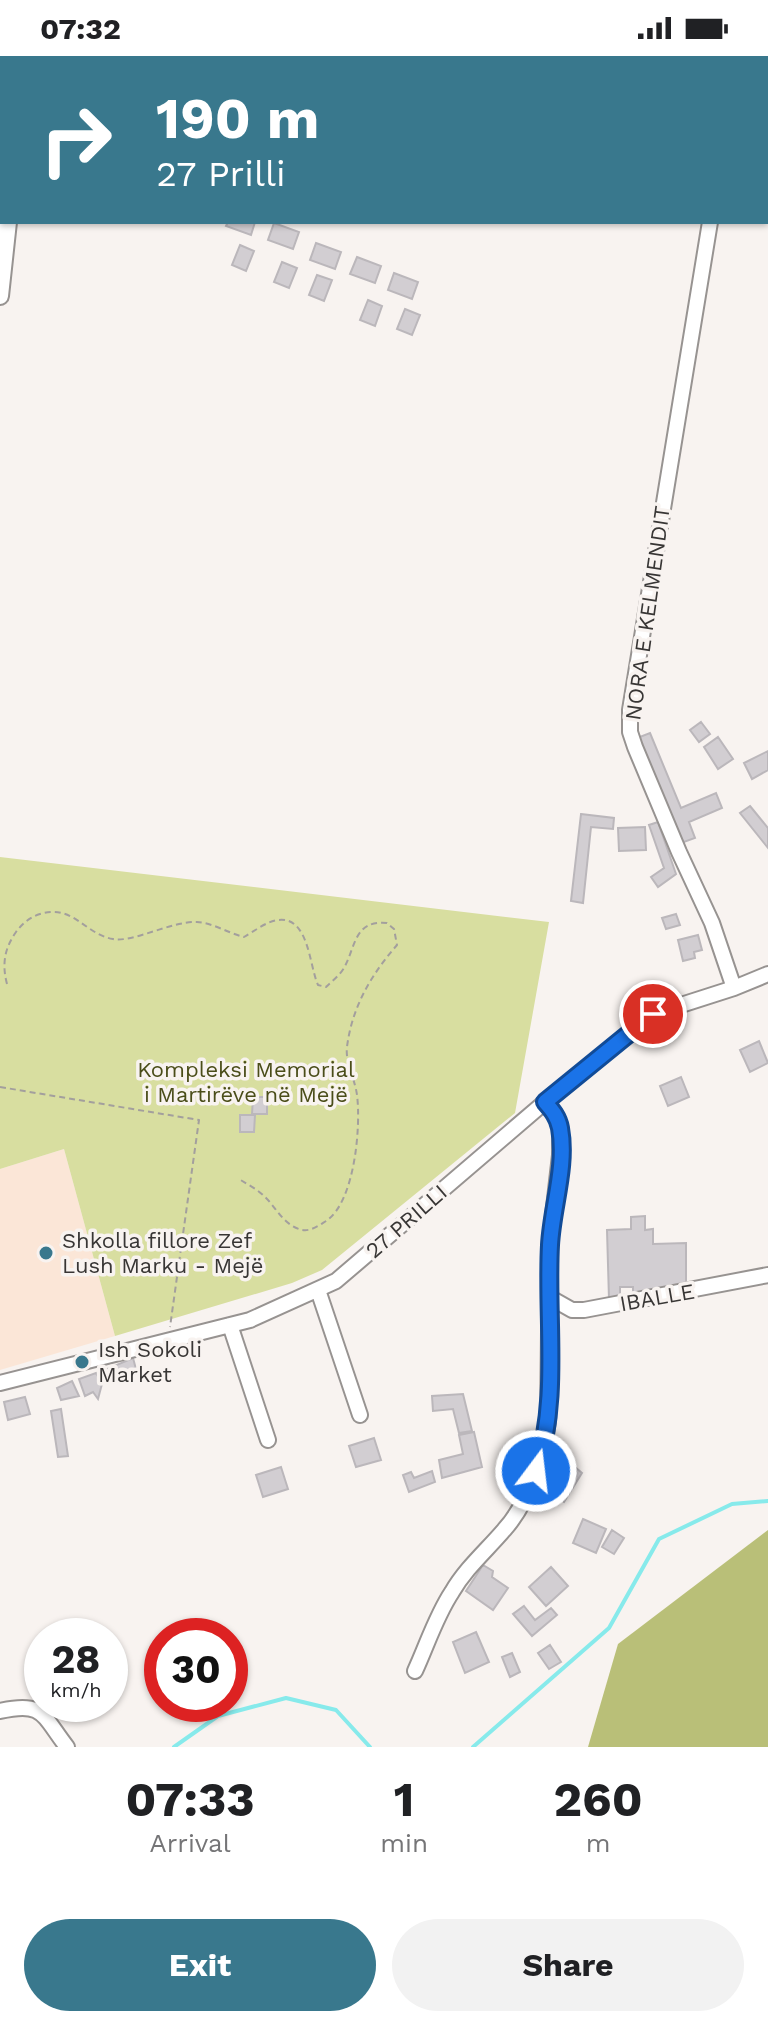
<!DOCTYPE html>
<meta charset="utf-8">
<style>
body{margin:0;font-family:"Work Sans",sans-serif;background:#f2f2f2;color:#202124;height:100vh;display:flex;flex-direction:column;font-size:30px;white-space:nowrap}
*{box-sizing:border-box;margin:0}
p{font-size:26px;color:#757577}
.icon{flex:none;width:44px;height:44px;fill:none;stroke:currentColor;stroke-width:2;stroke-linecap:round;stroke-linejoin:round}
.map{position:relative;height:1691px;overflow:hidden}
.drawer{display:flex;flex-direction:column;background:#fff;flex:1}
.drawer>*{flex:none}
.guide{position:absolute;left:0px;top:0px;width:768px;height:168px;box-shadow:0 2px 6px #0004;background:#39788d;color:#fff;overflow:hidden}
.speed{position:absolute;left:24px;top:1562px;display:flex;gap:16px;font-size:40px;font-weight:700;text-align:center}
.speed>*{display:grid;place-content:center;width:104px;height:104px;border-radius:50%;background:#fff;box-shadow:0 2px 6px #0004;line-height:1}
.speed small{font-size:20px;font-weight:400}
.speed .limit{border:12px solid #d22;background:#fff;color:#111}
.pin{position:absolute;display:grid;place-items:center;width:68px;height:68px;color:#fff;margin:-34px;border:4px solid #fff;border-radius:50%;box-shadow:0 2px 8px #0007}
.me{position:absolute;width:88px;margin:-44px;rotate:15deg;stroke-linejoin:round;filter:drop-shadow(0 0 6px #0008)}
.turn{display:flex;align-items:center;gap:28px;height:168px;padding:0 24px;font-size:36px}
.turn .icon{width:104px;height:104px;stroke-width:2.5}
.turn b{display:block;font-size:56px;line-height:68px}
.eta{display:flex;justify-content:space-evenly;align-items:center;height:136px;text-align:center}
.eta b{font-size:48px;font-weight:700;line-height:56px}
.cta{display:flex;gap:16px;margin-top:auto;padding:16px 24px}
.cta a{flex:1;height:92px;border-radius:48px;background:#39788d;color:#fff;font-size:32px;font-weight:700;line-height:92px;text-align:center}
.cta a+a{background:#f2f2f2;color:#202124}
.status{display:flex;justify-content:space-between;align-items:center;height:56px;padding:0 40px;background:#fff;direction:ltr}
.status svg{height:22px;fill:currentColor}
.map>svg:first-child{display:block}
</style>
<div class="status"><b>07:32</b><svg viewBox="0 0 49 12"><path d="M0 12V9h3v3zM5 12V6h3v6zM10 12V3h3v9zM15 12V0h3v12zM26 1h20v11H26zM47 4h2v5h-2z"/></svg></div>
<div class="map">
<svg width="768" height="1691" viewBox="0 0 768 1691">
<rect width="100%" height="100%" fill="#f8f3f0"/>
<path fill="#fbe6d7" d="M64,1093L115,1280L0,1314V1113Z"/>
<path fill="#d8dea0" d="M0,801L549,866L515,1057L322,1214L292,1227L115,1280L64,1093L0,1113Z"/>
<path fill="#b9bf78" d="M768,1474V1691H588L618,1588Z"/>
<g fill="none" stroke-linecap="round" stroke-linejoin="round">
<path stroke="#87eaeb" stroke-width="4" d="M174,1691L218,1660L286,1642L336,1654L370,1691
M473,1691L609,1572L659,1483L732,1448L768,1445"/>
</g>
<path fill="#d2ced2" stroke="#bbb7bb" stroke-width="2" d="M228,166H255L251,179L226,170Z
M274,167L299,176L293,193L268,184Z
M316,187L341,196L335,213L310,204Z
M240,189L254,195L246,215L232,209Z
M357,201L381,210L375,227L350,218Z
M282,206L297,212L289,232L274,226Z
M394,217L418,226L412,243L388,234Z
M317,219L332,224L324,245L309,239Z
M368,244L382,250L375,270L360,264Z
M405,253L420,259L412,279L397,273Z
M701,666L710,678L699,686L690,674Z
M650,677L681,752L716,737L722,752L689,766L695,782L681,787L637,682Z
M718,681L733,703L718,713L704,691Z
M768,695V714L752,723L744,707Z
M750,750L768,772V792L740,757Z
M581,758L614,762L613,773L591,771L583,847L571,845Z
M658,766L676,818L658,831L651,821L664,812L649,769Z
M645,771L646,794L619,795L618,772Z
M676,858L680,869L666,873L662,862Z
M698,879L702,894L694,896L695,902L683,905L678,884Z
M759,985L768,1007L750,1016L740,994Z
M681,1021L689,1041L668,1050L660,1030Z
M253,1041H267V1058H252Z
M240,1059H255L254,1076H240Z
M645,1160V1174L653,1173V1188L686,1187V1229L633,1237V1231H620V1243H609L607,1174L631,1173V1161Z
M133,1302L136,1313L109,1322L107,1313Z
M96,1317L102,1328L98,1343L93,1336L85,1340L79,1323Z
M72,1325L79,1340L61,1344L57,1332Z
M463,1338L472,1375L459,1377L453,1353L433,1355L432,1340Z
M25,1341L30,1358L8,1364L4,1346Z
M61,1353L68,1400L58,1401L51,1355Z
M474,1376L482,1411L442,1422L439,1404L463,1398L459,1379Z
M374,1382L381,1404L356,1411L349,1390Z
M569,1406L582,1417L564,1446L547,1436L560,1415L564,1419Z
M281,1411L288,1433L263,1441L256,1419Z
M432,1415L435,1426L409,1436L403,1419L411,1416L414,1422Z
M583,1463L606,1473L596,1497L573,1487Z
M612,1474L624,1482L614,1498L602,1491Z
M483,1509L493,1515L492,1521L508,1532L493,1554L466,1535Z
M551,1511L568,1530L546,1550L529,1531Z
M524,1550L535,1564L551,1552L557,1559L532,1580L513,1558Z
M476,1576L489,1606L465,1617L453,1586Z
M550,1589L561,1606L549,1613L538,1597Z
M512,1597L520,1616L510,1621L502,1601Z"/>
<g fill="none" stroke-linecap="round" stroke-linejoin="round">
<defs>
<path id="minor" d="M766,38H768
M710,166L630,654V676L635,691L679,796L712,867L734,932
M318,1234L360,1359
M549,1241L572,1254H584L768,1219
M230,1269L268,1384
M0,1327L250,1264L336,1225L545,1046L653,958L734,932L768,918
M415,1615C427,1589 436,1560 452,1536C466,1512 486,1495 504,1474C530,1445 541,1404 548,1366L550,1186L560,1099V1073L555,1058L545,1046
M0,1655C44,1645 42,1659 67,1691"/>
<path id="major" d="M24,2V0
M0,240L8,166"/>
</defs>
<use href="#minor" stroke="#979391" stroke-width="18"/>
<use href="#major" stroke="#979391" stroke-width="20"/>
<path stroke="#a39f9d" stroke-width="2" stroke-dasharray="6 4" stroke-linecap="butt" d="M7,928C2,909 4,893 16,876C22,868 30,861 40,858C74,848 84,878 113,883C133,887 171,865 197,866C213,867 228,877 244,881C253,876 267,865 278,864C309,860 309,909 318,929L326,931C332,925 340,919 344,912C356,890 354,864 387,867L394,873L397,889C371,919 352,951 347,991C345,1006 355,1023 357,1039C361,1070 355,1146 326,1165C318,1170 309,1177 299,1173C282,1167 276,1151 264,1140C257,1133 247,1128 239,1123
M0,1031L199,1064L170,1271"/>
<use href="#minor" stroke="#fff" stroke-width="14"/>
<use href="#major" stroke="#fff" stroke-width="16"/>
</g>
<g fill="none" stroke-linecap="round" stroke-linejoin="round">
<defs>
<path id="route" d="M536,1415C560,1343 546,1264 550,1189C552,1151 567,1110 560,1072C558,1061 552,1054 545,1046L653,958"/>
</defs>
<use href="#route" stroke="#114b97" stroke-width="20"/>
<use href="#route" stroke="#1a73e8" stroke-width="14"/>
</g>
<g fill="#39788d" stroke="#f8f3f0" stroke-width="3">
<circle cx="46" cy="1197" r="8"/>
<circle cx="82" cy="1306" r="8"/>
</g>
<g text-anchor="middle" stroke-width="7" stroke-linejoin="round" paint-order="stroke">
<g font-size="22" fill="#383635" stroke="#f8f3f0">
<text transform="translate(647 557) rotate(-82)" y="8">NORA E KELMENDIT</text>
<text transform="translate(406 1165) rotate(-41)" y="8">27 PRILLI</text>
<text transform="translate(657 1241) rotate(-10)" y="8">IBALLE</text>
</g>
<g font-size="22" fill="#4a4d19" stroke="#f8f3f0">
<text x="246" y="1021">Kompleksi Memorial<tspan x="246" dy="25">i Martirëve në Mejë</tspan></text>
</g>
<g font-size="22" fill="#383635" stroke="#f8f3f0" text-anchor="start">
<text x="62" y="1192">Shkolla fillore Zef<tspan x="62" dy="25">Lush Marku - Mejë</tspan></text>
<text x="98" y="1301">Ish Sokoli<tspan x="98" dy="25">Market</tspan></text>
</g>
</g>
</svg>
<div class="speed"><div>28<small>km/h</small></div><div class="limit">30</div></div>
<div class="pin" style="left:653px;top:958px;background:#d93025"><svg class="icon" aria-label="arrive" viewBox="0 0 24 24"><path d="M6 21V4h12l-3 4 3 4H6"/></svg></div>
<svg class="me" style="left:536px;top:1415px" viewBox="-20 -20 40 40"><circle r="17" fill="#1a73e8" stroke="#fff" stroke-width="3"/><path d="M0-11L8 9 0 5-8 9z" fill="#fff"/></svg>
<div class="guide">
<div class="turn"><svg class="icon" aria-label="right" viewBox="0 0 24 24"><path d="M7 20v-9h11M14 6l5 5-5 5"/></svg><div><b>190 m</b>27 Prilli</div></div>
</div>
</div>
<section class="drawer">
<div class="eta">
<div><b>07:33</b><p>Arrival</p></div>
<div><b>1</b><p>min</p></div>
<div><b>260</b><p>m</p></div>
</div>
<div class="cta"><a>Exit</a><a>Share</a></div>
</section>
